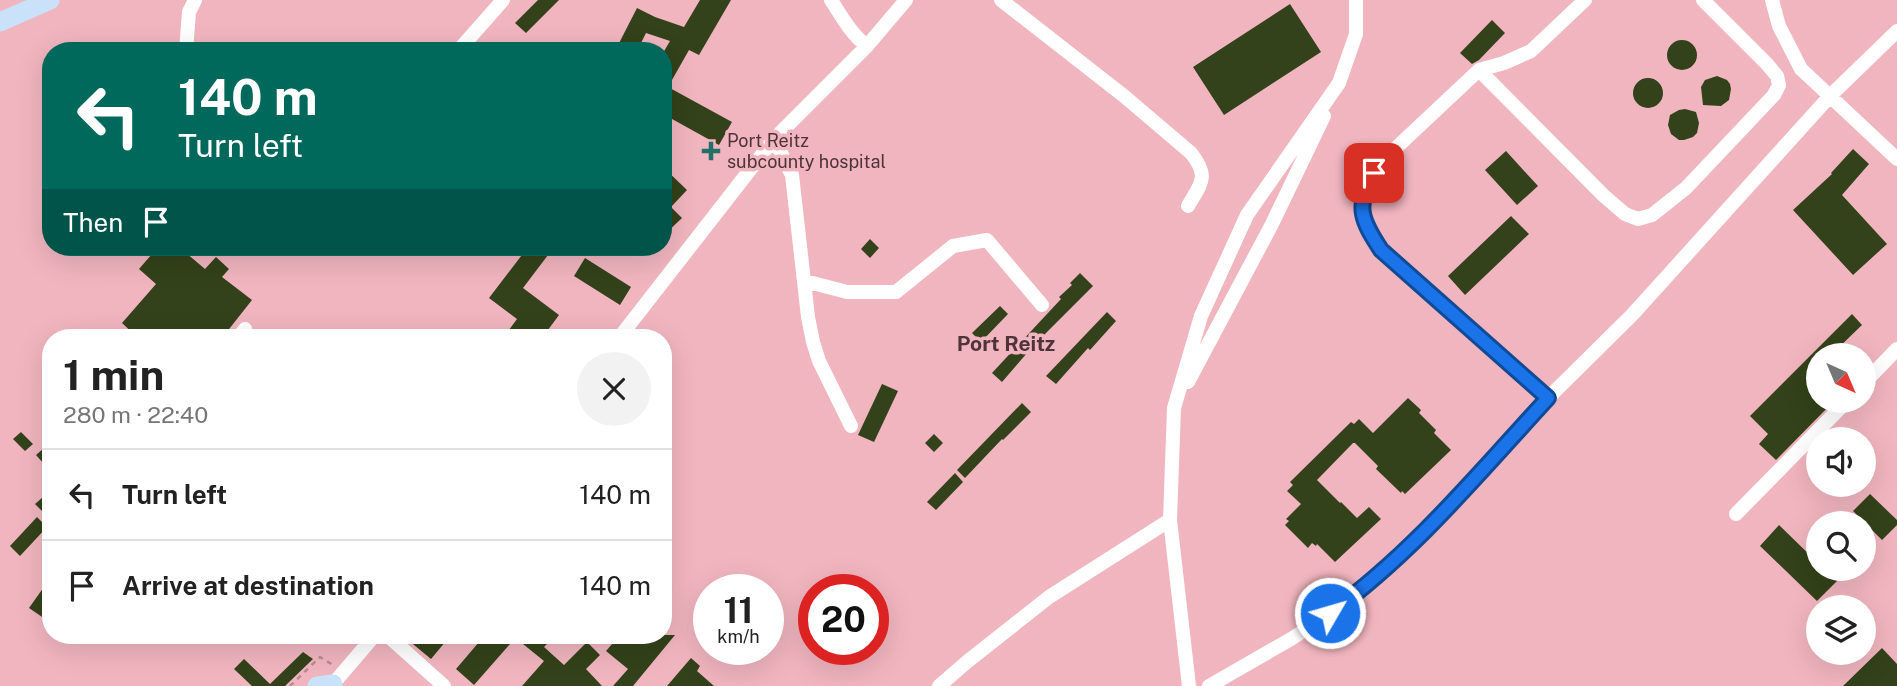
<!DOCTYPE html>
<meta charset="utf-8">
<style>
body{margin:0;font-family:"Public Sans",sans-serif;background:#f2f2f2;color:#222;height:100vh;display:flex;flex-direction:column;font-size:26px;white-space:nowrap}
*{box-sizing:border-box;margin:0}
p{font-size:23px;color:#767676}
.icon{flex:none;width:38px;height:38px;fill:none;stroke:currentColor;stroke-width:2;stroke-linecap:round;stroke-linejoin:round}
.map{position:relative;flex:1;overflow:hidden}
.drawer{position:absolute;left:42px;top:329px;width:630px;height:315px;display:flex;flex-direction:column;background:#fff;border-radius:28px;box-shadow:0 7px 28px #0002}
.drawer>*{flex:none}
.guide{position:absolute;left:42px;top:42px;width:630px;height:214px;border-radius:28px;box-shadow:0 7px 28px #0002;background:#00695c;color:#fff;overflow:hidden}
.needle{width:46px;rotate:136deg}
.buttons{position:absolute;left:1806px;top:343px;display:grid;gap:14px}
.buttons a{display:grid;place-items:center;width:70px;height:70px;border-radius:50%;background:#fff;box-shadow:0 7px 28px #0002;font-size:35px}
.speed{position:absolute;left:693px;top:574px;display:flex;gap:14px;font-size:35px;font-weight:700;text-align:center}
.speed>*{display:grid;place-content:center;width:91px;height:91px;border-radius:50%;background:#fff;box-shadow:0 7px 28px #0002;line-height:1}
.speed small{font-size:18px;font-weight:400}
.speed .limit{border:10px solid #d22;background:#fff;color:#111}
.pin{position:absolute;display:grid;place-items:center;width:60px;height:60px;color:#fff;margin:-30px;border-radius:14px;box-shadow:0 4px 10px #0006}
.me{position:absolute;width:77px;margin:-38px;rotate:52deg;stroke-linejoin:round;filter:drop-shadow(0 0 5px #0008)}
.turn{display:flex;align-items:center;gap:24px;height:147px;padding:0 21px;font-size:32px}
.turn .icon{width:91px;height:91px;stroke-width:2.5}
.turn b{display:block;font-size:49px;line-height:60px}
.then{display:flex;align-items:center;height:66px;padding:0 21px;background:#0003;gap:14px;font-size:26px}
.round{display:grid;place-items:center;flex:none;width:74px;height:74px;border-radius:37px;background:#f2f2f2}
.head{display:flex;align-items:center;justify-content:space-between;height:119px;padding:0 21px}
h1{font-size:42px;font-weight:700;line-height:52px}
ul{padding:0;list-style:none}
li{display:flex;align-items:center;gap:21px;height:91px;padding:0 21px;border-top:2px solid #e0e0e0}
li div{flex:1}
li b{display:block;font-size:26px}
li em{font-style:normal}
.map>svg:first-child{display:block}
</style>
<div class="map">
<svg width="1897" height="686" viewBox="0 0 1897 686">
<rect width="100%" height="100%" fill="#f1b5bf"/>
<path fill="#33421a" d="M538,0H559L526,33L515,23Z
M700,0H731L699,55L689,50L668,87L732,122L719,145L663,114V53L670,41L646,33L637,51H615L637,8L655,17L684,27Z
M1290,4L1321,52L1224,115L1193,67Z
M1492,20L1505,33L1479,60L1472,64L1460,53Z
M1667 55a15 15 0 1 1 30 0a15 15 0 1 1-30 0Z
M1717,76L1727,80L1730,84L1731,89L1729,100L1721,106L1703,105L1701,87L1705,80Z
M1633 93a15 15 0 1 1 30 0a15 15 0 1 1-30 0Z
M1685,109L1696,112L1699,123L1697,133L1693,137L1684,140H1679L1671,134L1668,125L1670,115L1679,110Z
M1853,149L1869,164L1842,195L1887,244L1853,275L1793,210L1832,174L1831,173Z
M1506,151L1538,186L1517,205L1485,170Z
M663,167L687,190L671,207L682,218L663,236Z
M1511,216L1529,234L1465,295L1448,276Z
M870,239L879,248L870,258L861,249Z
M158,247H179L205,269L216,257L229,269L222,277L252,300L222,338H138L122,323L156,284L139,269Z
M528,247H538L548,255L523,288L559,315L542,338H503L517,319L489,298Z
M585,258L631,287L620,305L574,276Z
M1080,273L1093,286L1034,345L1002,382L992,373L1061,299L1059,297L1072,285L1070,283Z
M1000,306L1008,314L981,342L972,333Z
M1107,312L1116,321L1090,350L1088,348L1056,384L1046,376Z
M1852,314L1862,325L1831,355H1818V373L1816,371L1807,379L1818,390V401H1834L1776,460L1759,444L1768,434L1750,416Z
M882,384L898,391L874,442L858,435Z
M1408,398L1421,410L1419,413L1436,430L1434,433L1451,450L1405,494L1402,491L1401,493L1376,469L1378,466L1355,443H1353L1317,480L1340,503L1341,502L1357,518L1369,507L1381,519L1335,562L1317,544L1316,546L1312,543L1308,548L1285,525L1289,521L1286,519L1301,504L1287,491L1293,485L1290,482L1351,422L1354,424L1359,419L1373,433Z
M1022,403L1031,412L1003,440L1002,439L965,478L957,470Z
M21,432L33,444L25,451L13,439Z
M934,434L943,443L934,452L925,443Z
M51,442V472L36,455Z
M955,473L963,482L936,510L927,502Z
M51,490V520L35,504Z
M1870,494L1897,520V525L1882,540L1853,511Z
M37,517L47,527L20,556L10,546Z
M1779,525L1818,563V569H1825L1837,581L1817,601L1760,546Z
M51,577V623L29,608Z
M402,635H451L431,659Z
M485,635H518L474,685L456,669Z
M531,635H539L548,643L544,647L564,665L587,642L600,655L586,669L602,686H522L544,661L523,644Z
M620,635H675L633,686H613L628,669L606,651Z
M1882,648L1897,664V686H1843Z
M303,652L313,659L285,686H252L234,669L244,659L270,684Z
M691,658L700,666L697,671L714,686H667Z"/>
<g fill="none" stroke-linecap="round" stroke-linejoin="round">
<path stroke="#b98a92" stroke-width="2.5" stroke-dasharray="5 5" stroke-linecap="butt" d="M290,686L320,657L333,665"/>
<path stroke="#fff" stroke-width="14" d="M831,0C842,17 851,34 867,46
M1001,0L1124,96L1191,153C1210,177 1201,183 1188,206
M1772,0L1779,26L1801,69L1897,159
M186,51L189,12L195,0
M458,51L503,0
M1479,70L1603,195L1625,214L1638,219L1652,215L1686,188L1774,95L1779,85L1777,76L1767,64L1703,0
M774,139L792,175L808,317L813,342L819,361L851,426
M805,281L847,292H896L953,246L987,240L1042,305
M238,338L245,329
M619,338L774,139L867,46L906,0
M1188,382L1272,224L1324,116
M1864,383L1897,349
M1548,398L1381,250L1366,226L1362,207L1367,186L1382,161L1479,70L1504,63L1531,51L1585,0
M1736,514L1847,401
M387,635L444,686
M333,684L375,635
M939,686L968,661L1049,597L1170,520
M1189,686L1170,520L1174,408L1201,316L1247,215L1339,83L1356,34V0
M1209,686L1291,639L1314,624L1346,601L1421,536L1457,500L1548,398L1632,315L1830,96L1897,31"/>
<path stroke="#cae2f9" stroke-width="19" d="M0,22L50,0
M317,686L333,684V686"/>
</g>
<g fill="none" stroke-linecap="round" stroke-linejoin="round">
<defs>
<path id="route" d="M1330,613C1414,552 1478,474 1548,398L1381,250C1362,221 1354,206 1374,173"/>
</defs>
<use href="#route" stroke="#114b97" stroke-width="18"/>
<use href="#route" stroke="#1a73e8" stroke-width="12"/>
</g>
<path fill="#256f69" stroke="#f1b5bf" stroke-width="2.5" d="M707.5 140.5h7v7h7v7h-7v7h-7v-7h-7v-7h7z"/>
<g text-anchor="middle" stroke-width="7" stroke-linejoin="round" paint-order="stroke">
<g font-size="18" fill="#4c3438" stroke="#f1b5bf" text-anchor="start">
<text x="727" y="147">Port Reitz<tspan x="727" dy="21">subcounty hospital</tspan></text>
</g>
<g font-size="21" font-weight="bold" fill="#4c3438" stroke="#f1b5bf">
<text x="1006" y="351">Port Reitz</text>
</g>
</g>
</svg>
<div class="buttons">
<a><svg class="needle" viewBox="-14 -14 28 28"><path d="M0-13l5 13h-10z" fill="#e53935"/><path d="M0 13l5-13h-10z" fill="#767676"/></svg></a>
<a><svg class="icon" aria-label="sound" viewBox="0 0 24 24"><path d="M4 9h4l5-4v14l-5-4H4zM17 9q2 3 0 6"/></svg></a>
<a><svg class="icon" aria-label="search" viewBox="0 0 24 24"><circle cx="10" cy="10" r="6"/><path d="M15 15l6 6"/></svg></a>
<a><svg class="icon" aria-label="layers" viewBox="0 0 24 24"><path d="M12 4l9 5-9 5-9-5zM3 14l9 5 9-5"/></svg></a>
</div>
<div class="speed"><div>11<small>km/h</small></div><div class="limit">20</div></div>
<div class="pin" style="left:1374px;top:173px;background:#d93025"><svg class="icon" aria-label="arrive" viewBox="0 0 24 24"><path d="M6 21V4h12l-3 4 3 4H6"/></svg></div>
<svg class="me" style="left:1330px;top:613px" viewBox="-20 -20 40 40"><circle r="17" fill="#1a73e8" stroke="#fff" stroke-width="3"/><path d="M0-11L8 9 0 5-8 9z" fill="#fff"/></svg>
<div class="guide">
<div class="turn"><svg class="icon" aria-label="left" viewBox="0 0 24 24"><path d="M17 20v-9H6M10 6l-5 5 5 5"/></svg><div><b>140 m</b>Turn left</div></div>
<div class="then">Then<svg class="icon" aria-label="arrive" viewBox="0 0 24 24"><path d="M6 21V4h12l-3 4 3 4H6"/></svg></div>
</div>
<section class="drawer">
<div class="head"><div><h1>1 min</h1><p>280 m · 22:40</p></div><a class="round"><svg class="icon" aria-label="close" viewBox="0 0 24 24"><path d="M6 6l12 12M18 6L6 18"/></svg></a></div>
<ul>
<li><svg class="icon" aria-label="left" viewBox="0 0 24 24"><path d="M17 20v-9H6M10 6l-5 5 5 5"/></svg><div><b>Turn left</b></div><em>140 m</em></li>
<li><svg class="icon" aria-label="arrive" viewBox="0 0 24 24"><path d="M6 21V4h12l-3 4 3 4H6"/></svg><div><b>Arrive at destination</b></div><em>140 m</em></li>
</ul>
</section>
</div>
